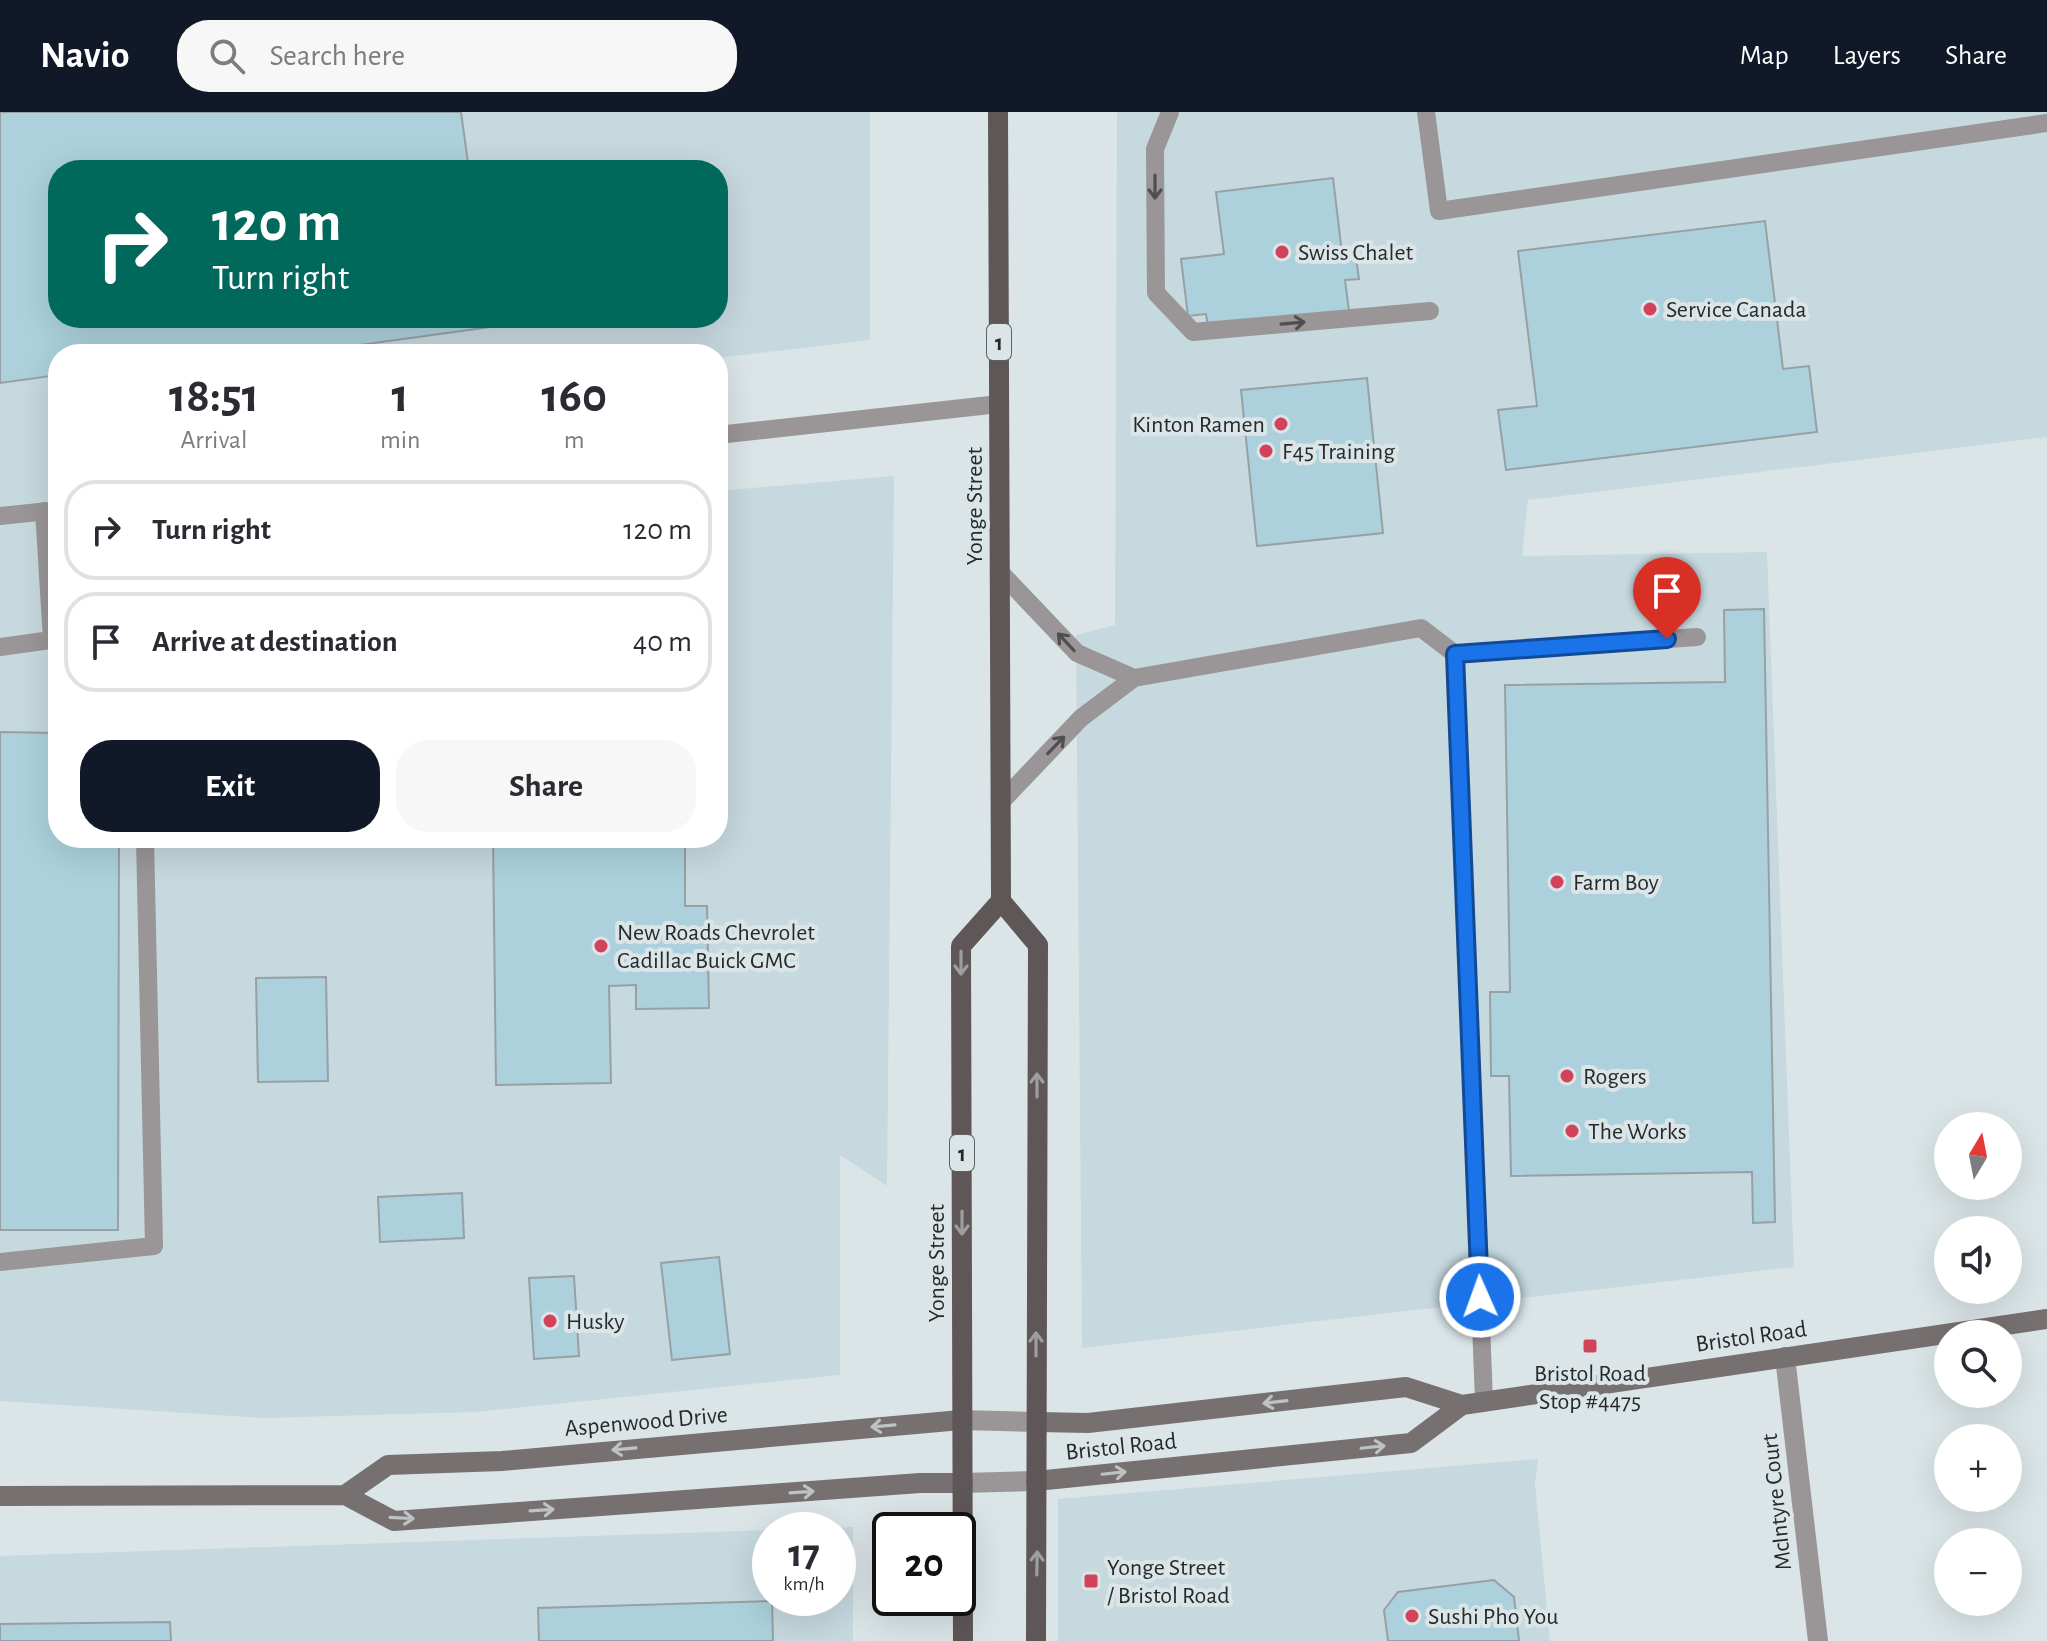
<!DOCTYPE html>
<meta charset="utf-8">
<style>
body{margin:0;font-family:"Alegreya Sans",sans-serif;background:#f7f7f7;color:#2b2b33;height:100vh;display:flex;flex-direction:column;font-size:30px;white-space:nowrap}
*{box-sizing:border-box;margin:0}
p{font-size:26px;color:#7c7c81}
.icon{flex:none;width:44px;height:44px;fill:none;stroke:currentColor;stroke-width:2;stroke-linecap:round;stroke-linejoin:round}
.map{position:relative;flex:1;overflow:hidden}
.drawer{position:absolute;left:48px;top:232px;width:680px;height:504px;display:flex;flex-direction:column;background:#fff;border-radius:32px;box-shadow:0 8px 32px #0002}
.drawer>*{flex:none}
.guide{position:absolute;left:48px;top:48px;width:680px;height:168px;border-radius:32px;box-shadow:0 8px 32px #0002;background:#00695c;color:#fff;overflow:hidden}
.needle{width:52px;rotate:10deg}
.buttons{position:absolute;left:1934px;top:1000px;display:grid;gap:16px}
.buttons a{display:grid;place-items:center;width:88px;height:88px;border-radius:50%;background:#fff;box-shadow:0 8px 32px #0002;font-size:40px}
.speed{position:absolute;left:752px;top:1400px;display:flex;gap:16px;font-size:40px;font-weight:700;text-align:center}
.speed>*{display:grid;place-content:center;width:104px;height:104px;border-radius:50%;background:#fff;box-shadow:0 8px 32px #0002;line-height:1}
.speed small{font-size:20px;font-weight:400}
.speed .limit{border:4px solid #111;border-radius:12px;background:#fff;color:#111}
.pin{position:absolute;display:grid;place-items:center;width:68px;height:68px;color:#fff;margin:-82px -34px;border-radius:50% 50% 50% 0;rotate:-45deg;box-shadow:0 0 8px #0007}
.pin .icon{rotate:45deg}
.me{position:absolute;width:88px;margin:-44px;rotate:358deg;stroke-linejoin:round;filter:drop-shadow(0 0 6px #0008)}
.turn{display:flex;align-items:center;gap:28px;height:168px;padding:0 32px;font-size:36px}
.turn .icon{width:104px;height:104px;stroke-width:2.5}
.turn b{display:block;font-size:56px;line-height:68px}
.eta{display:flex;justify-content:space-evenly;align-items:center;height:136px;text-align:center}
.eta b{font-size:48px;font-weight:700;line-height:56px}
.primary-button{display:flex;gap:16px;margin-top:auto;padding:16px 32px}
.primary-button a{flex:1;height:92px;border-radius:32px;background:#111827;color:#fff;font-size:32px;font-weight:700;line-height:92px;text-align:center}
.primary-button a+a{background:#f7f7f7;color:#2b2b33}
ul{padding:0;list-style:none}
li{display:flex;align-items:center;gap:24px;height:100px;margin:0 16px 12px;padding:0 16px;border:4px solid #e1e1e2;border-radius:32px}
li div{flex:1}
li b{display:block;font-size:30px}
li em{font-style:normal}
header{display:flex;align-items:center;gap:48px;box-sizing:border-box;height:112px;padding:0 40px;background:#111827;color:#fff}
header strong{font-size:38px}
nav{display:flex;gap:44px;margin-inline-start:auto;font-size:28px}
.search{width:560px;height:72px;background:#f7f7f7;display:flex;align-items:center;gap:20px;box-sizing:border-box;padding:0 28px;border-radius:32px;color:#7c7c81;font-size:30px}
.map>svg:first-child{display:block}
</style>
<header>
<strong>Navio</strong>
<div class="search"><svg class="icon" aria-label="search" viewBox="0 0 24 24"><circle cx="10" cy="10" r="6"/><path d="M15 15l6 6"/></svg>Search here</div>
<nav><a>Map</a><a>Layers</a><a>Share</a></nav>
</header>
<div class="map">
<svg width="2047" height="1529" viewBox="0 0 2047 1529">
<rect width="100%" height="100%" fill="#dbe5e8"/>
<path fill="#c6d9df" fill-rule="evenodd" d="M0,0H870V228L718,246V242H58V726H718V379L894,364L887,1074L840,1043V1263L475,1300L265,1306L0,1289ZM58,58H718V206H58Z
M1117,0H2047V325L1528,388L1522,444L1767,440L1794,1155L1082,1236L1076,523L1115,513Z
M1538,1347L1535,1372L1550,1529H1058V1387Z
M853,1415V1529H0V1444L770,1418V1486H838V1418H773Z"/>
<path fill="#acd1dc" stroke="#97a0a4" stroke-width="2" d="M0,0H461L469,58H58V206H489L491,215L294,242H58V263L0,271Z
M1333,66L1342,141L1355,139L1359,167L1345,168L1349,199L1208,215L1206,202L1188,204L1181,147L1224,142L1216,80Z
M1765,109L1783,257L1809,254L1817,320L1506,358L1498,298L1537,294L1518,139Z
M1367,266L1383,421L1257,434L1241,278Z
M1764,497L1775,1110L1753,1111L1752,1060L1511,1064L1509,964H1491L1490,880H1510L1505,573L1725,570L1724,498Z
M0,620L58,621V726H119L118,1118H0Z
M493,726H685V794H707L709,896L636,897V873L609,874L611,971L496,973Z
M326,865L328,969L258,970L256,866Z
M462,1081L464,1126L380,1130L378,1085Z
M719,1145L730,1242L672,1248L661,1151Z
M574,1164L579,1244L534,1247L529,1166Z
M1494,1468L1514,1485L1519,1529H1388L1384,1498L1398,1480Z
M772,1489L773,1529H539L538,1496Z
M170,1510L171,1529H0V1512Z"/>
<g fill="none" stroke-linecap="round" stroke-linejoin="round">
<path stroke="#9a9596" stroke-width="18" d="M1170,0L1155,37L1156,181L1193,220L1430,199
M1426,0L1439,99L2047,11
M718,323L999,292
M44,399L52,528
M0,404L58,398
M1000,460L1077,541L1134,566
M0,535L58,527
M1455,542L1697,525
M1002,689L1081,606L1134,566L1421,516L1455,542L1484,1289
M0,1150L154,1134L145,726"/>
<path stroke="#9a9596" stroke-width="20" d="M1785,1245L1818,1529
M961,1308L1037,1310
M963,1371L1036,1369"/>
<path stroke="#777071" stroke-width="20" d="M1037,1310L1088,1311L1406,1275L1462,1293L2047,1207
M1036,1369L1411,1331L1462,1293
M345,1383L388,1353L502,1349L961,1308
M0,1384L345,1383L394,1409L920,1371H963"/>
<path stroke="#5e5657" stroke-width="20" d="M998,0L1001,789L1038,833L1036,1529
M963,1529L961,834L1001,789"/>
</g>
<defs><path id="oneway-shaft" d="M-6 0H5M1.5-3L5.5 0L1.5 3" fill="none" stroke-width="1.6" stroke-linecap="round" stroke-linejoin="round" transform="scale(2)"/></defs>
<g stroke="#4f4f50">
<use href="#oneway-shaft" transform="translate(1155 75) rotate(90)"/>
<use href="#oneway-shaft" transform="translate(1293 211) rotate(-5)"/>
<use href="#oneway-shaft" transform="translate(1066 530) rotate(-133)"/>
<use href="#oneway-shaft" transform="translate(1056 633) rotate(-46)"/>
</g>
<g stroke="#9c9ea0">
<use href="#oneway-shaft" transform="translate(961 851) rotate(90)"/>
<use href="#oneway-shaft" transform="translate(1037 973) rotate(-90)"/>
<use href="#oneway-shaft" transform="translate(962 1111) rotate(90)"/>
<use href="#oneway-shaft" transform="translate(1036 1232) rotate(-90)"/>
<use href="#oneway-shaft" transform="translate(1037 1451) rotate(-89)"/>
</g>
<g stroke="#bdc2c4">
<use href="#oneway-shaft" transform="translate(1275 1290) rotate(173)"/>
<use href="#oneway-shaft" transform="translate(883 1314) rotate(175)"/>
<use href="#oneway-shaft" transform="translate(1373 1335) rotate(-6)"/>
<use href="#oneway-shaft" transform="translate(624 1337) rotate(175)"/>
<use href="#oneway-shaft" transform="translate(1114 1361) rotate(-6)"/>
<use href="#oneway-shaft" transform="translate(802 1380) rotate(-4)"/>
<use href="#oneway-shaft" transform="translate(542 1398) rotate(-4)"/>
<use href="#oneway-shaft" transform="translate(402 1406) rotate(3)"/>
</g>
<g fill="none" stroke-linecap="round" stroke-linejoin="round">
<defs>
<path id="route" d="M1480,1185L1455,542L1667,527"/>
</defs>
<use href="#route" stroke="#114b97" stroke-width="20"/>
<use href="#route" stroke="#1a73e8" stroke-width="14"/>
</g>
<g fill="#d2425b" stroke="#dbe5e8" stroke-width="3">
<circle cx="1282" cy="140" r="8"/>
<circle cx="1650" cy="197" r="8"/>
<circle cx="1281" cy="312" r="8"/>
<circle cx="1266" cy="339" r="8"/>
<circle cx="1557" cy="770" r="8"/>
<circle cx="601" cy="834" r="8"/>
<circle cx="1567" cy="964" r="8"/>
<circle cx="1572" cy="1019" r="8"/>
<circle cx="550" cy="1209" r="8"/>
<rect x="1582" y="1226" width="16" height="16" rx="4"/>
<rect x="1083" y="1461" width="16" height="16" rx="4"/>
<circle cx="1412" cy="1504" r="8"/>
</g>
<g text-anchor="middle" stroke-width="8" stroke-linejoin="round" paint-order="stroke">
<g fill="#dbe5e8" stroke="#5c6264" stroke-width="2">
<rect x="987" y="212" width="24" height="36" rx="6"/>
<rect x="950" y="1023" width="24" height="36" rx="6"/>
</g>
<g font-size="22" font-weight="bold" fill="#262a2b">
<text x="999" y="238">1</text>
<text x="962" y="1049">1</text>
</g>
<g font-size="24" fill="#262a2b" stroke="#dbe5e8" text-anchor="start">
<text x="1298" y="148">Swiss Chalet</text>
<text x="1666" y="205">Service Canada</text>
<text x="1265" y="320" text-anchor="end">Kinton Ramen</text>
<text x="1282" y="347">F45 Training</text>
<text x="1573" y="778">Farm Boy</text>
<text x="617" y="828">New Roads Chevrolet<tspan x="617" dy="28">Cadillac Buick GMC</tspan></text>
<text x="1583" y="972">Rogers</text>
<text x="1588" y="1027">The Works</text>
<text x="566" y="1217">Husky</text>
<text x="1590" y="1269" text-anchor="middle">Bristol Road<tspan x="1590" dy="28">Stop #4475</tspan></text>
<text x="1107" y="1463">Yonge Street<tspan x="1107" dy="28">/ Bristol Road</tspan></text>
<text x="1428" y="1512">Sushi Pho You</text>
</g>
<g font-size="24" fill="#262a2b" stroke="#dbe5e8">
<text transform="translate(974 394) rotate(-90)" y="8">Yonge Street</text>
<text transform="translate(936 1151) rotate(-90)" y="8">Yonge Street</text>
<text transform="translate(1751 1224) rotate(-8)" y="8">Bristol Road</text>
<text transform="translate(646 1309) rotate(-5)" y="8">Aspenwood Drive</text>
<text transform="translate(1121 1334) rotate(-6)" y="8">Bristol Road</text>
<text transform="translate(1776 1390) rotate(-96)" y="8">McIntyre Court</text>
</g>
</g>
</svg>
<div class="buttons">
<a><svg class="needle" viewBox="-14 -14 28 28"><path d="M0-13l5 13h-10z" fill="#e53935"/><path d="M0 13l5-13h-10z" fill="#7c7c81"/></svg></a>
<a><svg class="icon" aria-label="sound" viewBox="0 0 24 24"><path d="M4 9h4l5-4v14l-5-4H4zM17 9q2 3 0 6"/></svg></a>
<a><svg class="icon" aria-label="search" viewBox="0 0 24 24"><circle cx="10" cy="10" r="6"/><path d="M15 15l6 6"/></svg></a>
<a>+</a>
<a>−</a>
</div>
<div class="speed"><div>17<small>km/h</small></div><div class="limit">20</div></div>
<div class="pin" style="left:1667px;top:527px;background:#d93025"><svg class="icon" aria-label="arrive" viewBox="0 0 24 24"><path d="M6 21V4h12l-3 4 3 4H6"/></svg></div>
<svg class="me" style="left:1480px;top:1185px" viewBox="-20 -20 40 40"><circle r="17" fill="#1a73e8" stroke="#fff" stroke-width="3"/><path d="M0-11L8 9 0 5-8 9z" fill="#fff"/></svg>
<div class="guide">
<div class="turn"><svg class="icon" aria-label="right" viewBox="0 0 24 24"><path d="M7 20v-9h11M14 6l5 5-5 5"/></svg><div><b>120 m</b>Turn right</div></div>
</div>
<section class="drawer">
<div class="eta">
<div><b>18:51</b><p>Arrival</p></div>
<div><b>1</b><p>min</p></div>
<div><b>160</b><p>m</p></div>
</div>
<ul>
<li><svg class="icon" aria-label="right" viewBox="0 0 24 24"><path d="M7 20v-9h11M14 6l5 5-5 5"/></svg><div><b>Turn right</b></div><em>120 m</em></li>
<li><svg class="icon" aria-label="arrive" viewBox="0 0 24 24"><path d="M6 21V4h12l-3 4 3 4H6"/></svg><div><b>Arrive at destination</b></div><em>40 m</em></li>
</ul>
<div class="primary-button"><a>Exit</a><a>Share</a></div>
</section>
</div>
